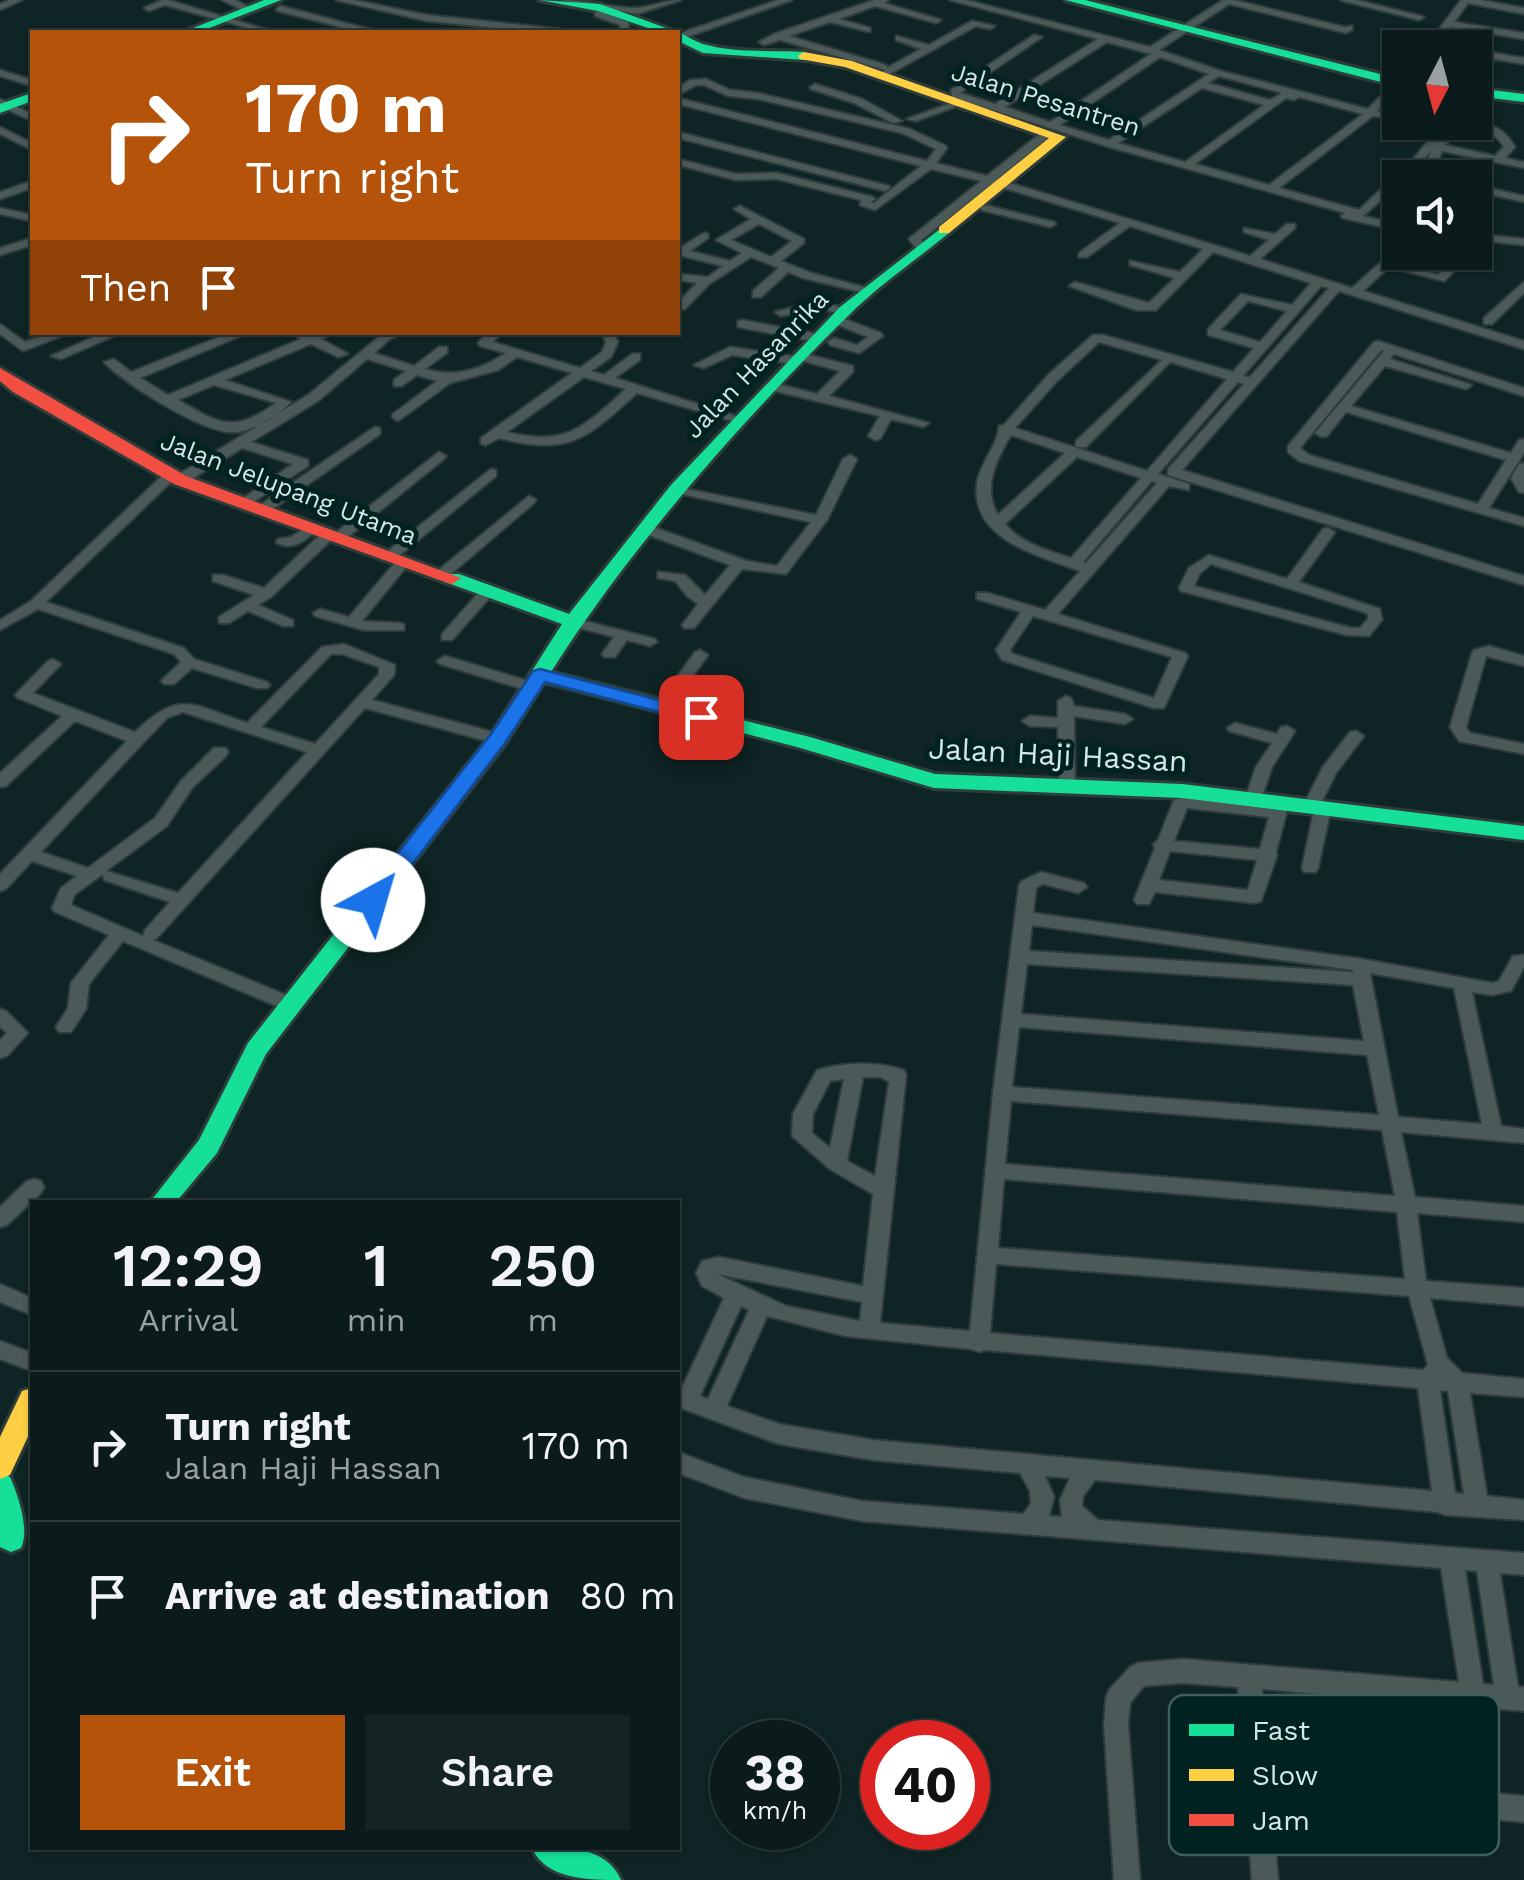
<!DOCTYPE html>
<style>
body{margin:0;font-family:"Work Sans",sans-serif;background:#142424;color:#f1f3f6;height:100vh;display:flex;flex-direction:column;font-size:38px;white-space:nowrap}
*{box-sizing:border-box;margin:0}
p{font-size:32px;color:#9aa1a3}
.icon{flex:none;width:55px;height:55px;fill:none;stroke:currentColor;stroke-width:2;stroke-linecap:round;stroke-linejoin:round}
.map{position:relative;flex:1;overflow:hidden}
.side{position:absolute;left:30px;top:1200px;width:650px;height:650px;display:flex;flex-direction:column;background:#0b1b1b;border-radius:0px;box-shadow:0 2px 8px #0004,0 0 0 2px #2b393a}
.side>*{flex:none}
.hud{position:absolute;left:30px;top:30px;width:650px;height:305px;border-radius:0px;box-shadow:0 2px 8px #0004,0 0 0 2px #2b393a;background:#b45309;color:#fff;overflow:hidden}
.needle{width:65px;rotate:186deg}
.controls{position:absolute;left:1382px;top:30px;display:grid;gap:20px}
.controls a{display:grid;place-items:center;width:110px;height:110px;border-radius:0px;background:#0b1b1b;box-shadow:0 2px 8px #0004,0 0 0 2px #2b393a;font-size:50px}
.speed{position:absolute;left:710px;top:1720px;display:flex;gap:20px;font-size:50px;font-weight:700;text-align:center}
.speed>*{display:grid;place-content:center;width:130px;height:130px;border-radius:50%;background:#0b1b1b;box-shadow:0 2px 8px #0004,0 0 0 2px #2b393a;line-height:1}
.speed small{font-size:25px;font-weight:400}
.speed .limit{border:15px solid #d22;background:#fff;color:#111}
.pin{position:absolute;display:grid;place-items:center;width:85px;height:85px;color:#fff;margin:-42px;border-radius:20px;box-shadow:0 5px 15px #0006}
.me{position:absolute;width:110px;margin:-55px;rotate:39deg;stroke-linejoin:round;filter:drop-shadow(0 0 8px #0008)}
.turn{display:flex;align-items:center;gap:35px;height:210px;padding:0 50px;font-size:45px}
.turn .icon{width:130px;height:130px;stroke-width:2.5}
.turn b{display:block;font-size:70px;line-height:85px}
.then{display:flex;align-items:center;height:95px;padding:0 50px;background:#0003;gap:20px;font-size:38px}
.eta{display:flex;justify-content:space-evenly;align-items:center;height:170px;text-align:center}
.eta b{font-size:60px;font-weight:600;line-height:70px}
.action{display:flex;gap:20px;margin-top:auto;padding:20px 50px}
.action a{flex:1;height:115px;border-radius:0px;background:#b45309;color:#fff;font-size:40px;font-weight:600;line-height:115px;text-align:center}
.action a+a{background:#142424;color:#f1f3f6}
ul{padding:0;list-style:none}
li{display:flex;align-items:center;gap:30px;height:150px;padding:0 50px;border-top:2px solid #2b393a}
li div{flex:1}
li b{display:block;font-size:38px}
li em{font-style:normal}
.map>svg:first-child{display:block}
</style>
<div class="map">
<svg width="1524" height="1880" viewBox="0 0 1524 1880">
<rect width="100%" height="100%" fill="#0f2424"/>
<g fill="none" stroke-linecap="round" stroke-linejoin="round">
<defs>
<path id="street" d="M9,0H22L0,10V4Z
M162,0H168L268,30L262,32L165,5L149,11L144,8Z
M222,0H235L255,10L247,12Z
M336,0H354L427,15L559,29L564,32H537L427,21Z
M560,0C585,0 609,7 633,8C649,8 664,0 681,0L637,14Z
M778,0H792L678,40V34Z
M874,0H888L884,3L941,20L936,23L875,6L839,19L870,28V32L830,22L789,36L886,65L887,68L921,49L896,40V36L929,45L972,21L995,26L990,29L976,26L884,77L879,74L885,70L780,40L764,45L759,42L774,34Z
M950,0H966L1150,47L1223,0H1234L1344,27L1352,26V30L1346,33L1229,4L1159,50L1221,71L1368,109L1400,77V86L1377,111L1385,113V117L1373,116L1279,188L1359,210L1416,156L1443,122H1454L1446,133L1456,122C1481,122 1501,122 1515,147L1505,158L1524,162V168L1442,151L1432,178H1421L1431,151L1406,178H1400V183L1363,216L1400,225V231L1343,218L1341,216L1345,213L1106,146L952,97L951,90L1034,35L1042,37L960,93L995,104L1098,39ZM1107,42L1151,54L1050,122L1005,107ZM1160,57L1209,74L1109,140L1060,125ZM1219,76L1282,93L1270,100L1208,83ZM1202,88L1264,105L1185,162L1118,143ZM1299,97L1363,114L1269,185L1195,164L1286,98L1294,100ZM1463,127C1480,127 1495,131 1504,147L1495,156L1445,145Z
M1340,0H1357L1424,17L1419,20Z
M1461,0H1481L1524,8V14L1468,3L1454,22L1524,33V39L1451,27L1435,48H1425Z
M281,6L372,30L374,32H360L278,11L276,9Z
M598,11L628,22L629,32H620V25L595,16V12Z
M1475,50L1524,58V64L1494,59L1480,91L1475,94V80L1485,58L1475,56Z
M0,70L32,80V86L0,76Z
M706,79L730,90L758,93L910,129L946,146L947,148L936,163L987,176L1041,133H1049V137L997,179L1250,256L1269,240L1244,232V228L1275,234L1287,224H1295V228L1260,259L1352,288L1396,249L1400,248V252H1405L1395,262L1438,275L1463,252L1475,251L1444,281L1389,267L1363,291L1524,341V349L1339,291L1182,470L1524,576V585L1168,475V469L1244,384L1238,382L1158,474L1189,484V490L1169,486L1058,614L1185,653L1188,656L1164,708H1154L1002,660L996,650L1021,612L977,599V593H987L1045,610L1080,571C1038,555 970,540 977,483C980,463 999,443 999,426L1004,425L1048,375L1093,335H1103L1233,372L1254,348L1208,335V329L1241,294L1292,305L1311,283L1213,252L1156,310H1136L1069,286L1075,282L1149,303L1175,278L1130,265V261L1180,272L1203,249L1130,226L1087,257H1079V253L1120,223L991,184L921,240L926,246L924,248H916L909,239L911,237L981,181L931,169L875,210L860,205L861,200L777,179L736,180L678,165V159L736,174L777,173L873,197L875,199L871,202L874,203L921,166L678,104V98L927,161L936,149L902,133L758,99L728,96L704,85H696L678,95V88L690,80ZM1321,286L1329,288L1250,377L1243,376ZM1248,301L1287,311L1260,342L1220,330ZM1099,342L1162,360L1076,441V447H1086L1170,362L1227,379L1147,471L1015,428L1057,381ZM1011,435L1065,453L998,515C982,489 996,460 1011,435ZM1077,457L1141,478L1071,558C1047,550 1022,544 1005,524ZM1152,481L1157,483L1086,563L1083,562ZM1033,616L1172,657L1154,698L1013,654L1010,650Z
M815,84L862,99L902,121L893,123L854,103L811,89L810,87Z
M0,99L32,114V121L0,106Z
M954,102L963,104L916,121L907,119Z
M0,127L32,143V150L0,134Z
M678,132L889,186L890,188L885,191L678,138Z
M32,181V188L0,199V192Z
M1475,185L1524,196V202L1475,191Z
M985,205L1054,222L1056,224L1050,227L981,210V206Z
M740,206L804,239V243L781,261L811,273L875,290L869,294L803,278L788,272L761,297H753V291L779,268L751,257L709,284L685,309H678V303L697,283L678,280V274L708,277L723,266L678,255V249L704,233L708,234V238L690,251L730,261L742,253L716,240L751,219L734,209ZM759,224L792,241L771,257L731,240Z
M0,208L32,215V221L0,214Z
M1475,234L1524,239V245L1475,240Z
M32,238V245L0,255V248Z
M1524,282V293L1492,324H1484V318Z
M817,301L851,310L845,314L817,309L781,316L775,312Z
M837,316L881,333L883,336L859,353L830,345L828,342L834,338L857,345L868,337L833,323V317Z
M742,320L818,334L824,338L818,342L738,327V321Z
M0,324L25,342L53,332H72L23,351L0,334Z
M105,332H123L61,359L51,356Z
M232,332H250L140,378L168,395L301,339L291,332H334L321,339L348,354L338,357L311,344L225,380L291,402C277,417 250,434 228,432C198,429 125,384 104,362L114,359L131,372ZM214,385L276,403C233,434 220,424 178,400Z
M385,332H406L390,339L374,353L414,366L439,347H447V353L425,369C454,378 481,370 506,353L480,346L478,343L488,332H502L493,342L580,368L602,352L606,342L601,332H613L618,342L611,357L591,371L604,375L632,354H640V360L615,378L745,419L739,423L637,393C586,439 570,456 499,438L486,445L481,444V438L572,373L517,357L498,370L450,383L398,421L392,417L393,414L437,381L417,375L402,386H394V380L406,371L367,359L318,401L251,442L308,460V466L244,508L237,504L239,501L293,464L242,448L185,483L180,484L173,480L46,602L184,648L194,659L267,682L270,685L267,688H257L192,668L174,684H164L161,681L181,662L174,654L38,609L0,630V620L31,601L165,473H175L176,476L308,395ZM584,377L626,389C584,427 566,447 507,432Z
M1378,341L1524,388V396L1394,354L1390,359L1472,385L1466,389L1385,366L1351,406L1511,453L1519,440L1524,439V453L1489,508L1524,518V526L1299,461L1288,452V446L1374,342ZM1381,350L1384,351L1315,433L1322,437L1327,436L1346,412L1506,460L1478,504L1309,455L1300,448Z
M730,347L792,356L798,352L853,366V372L829,396L929,423L923,427L891,419L880,439L875,440L868,436L880,416L766,389L764,386L770,382L817,394L840,371L800,360L794,364L732,355L704,368L694,365Z
M375,427L380,428V434L267,513H257V507Z
M439,452L446,456L444,459L343,541L332,539L271,597L258,605L293,620V626H283L248,611L229,623H219V617L254,595L213,581V575H223L264,588L323,532L334,534Z
M850,455L857,459L827,520L786,574L742,569L694,628H684L682,625L698,604L687,596L675,581L658,578V572L685,575L705,595L730,565L643,533V527H653L747,561L777,566L811,522L672,492V486L816,515L843,459Z
M1524,463V493L1519,492L1511,478L1519,464Z
M491,469L496,470V476L394,560H384V554Z
M529,496L536,500L534,503L445,579H435V573Z
M310,525L317,529C306,541 291,552 276,542L278,539L291,537Z
M1328,528L1335,532L1299,582L1380,609L1382,620L1369,636L1346,635L1181,591L1179,588L1189,568L1209,555L1287,579L1323,529ZM1211,564L1364,612L1368,614V619L1360,628H1351L1194,586L1200,573Z
M403,558L410,562L362,621L399,623L404,624V630H363L315,616L313,613L320,609L349,617L398,559Z
M486,589L491,590V596L452,640H442V634L481,590Z
M573,618L655,639L657,642L650,646L627,640L615,657H605L602,654L614,637L568,625V619Z
M344,644L395,665L394,675L372,700L504,735L506,739L498,744L365,708L157,938L153,940L298,1000L301,1005L298,1010H286L123,941L89,984L86,1009L71,1032H59L56,1027L68,1008L71,983L109,935L55,912L52,908L61,888L77,876L32,861L6,889L0,891V874L127,741L75,721L6,786L0,787V773L62,716L18,698L15,695L18,692L48,661L53,659L61,664L33,693L135,732C181,688 192,705 247,723L322,647ZM331,654H342L379,667V674L315,744L261,727ZM183,712L307,752L178,893L106,871L167,826L192,788L226,756L228,752L226,748H214L181,781L155,818L88,868L41,852L143,743L167,718ZM103,874L104,880L170,902L145,930L143,936L71,905L74,895Z
M1489,646L1524,656V666L1486,656L1466,727L1470,733L1524,744V754L1459,741L1450,727L1472,653L1474,650Z
M700,650L708,655L668,710H658L655,707L658,704L695,652Z
M445,656L538,684L541,687L533,692L440,664L437,661Z
M1066,696L1071,698L1074,706L1125,714L1133,719L1125,724L1074,716L1075,787L1067,792L1059,787L1058,727L1030,726L1022,721L1030,716L1058,718V701Z
M1235,723L1277,734L1281,727L1287,726L1295,731L1272,767L1261,799L1253,804L1245,799L1256,767L1272,743L1229,731L1227,728Z
M1356,731L1364,736L1336,773L1321,803L1329,804L1331,808L1318,868L1316,872H1304L1302,868L1314,810H1305L1303,806L1323,767L1350,732Z
M1184,797L1272,807L1275,799H1287L1289,803L1276,852L1277,855L1261,901L1255,903L1155,892L1149,904H1137L1134,900L1155,848L1153,845L1158,840L1174,800ZM1187,808L1269,817L1260,849L1174,841ZM1170,851L1257,860L1248,890L1159,880Z
M1041,872L1084,883L1087,887L1078,893L1043,884L1036,888L1033,913L1362,959L1492,983L1499,981L1513,956L1524,955V967L1511,991L1492,995L1472,992L1501,1126L1524,1129V1143L1401,1132L1415,1197L1524,1206V1222L1417,1213L1426,1281L1524,1288V1306L1430,1298L1447,1358L1462,1373L1524,1379V1397L1470,1393L1487,1496L1524,1500V1520L1445,1515L1437,1512L1095,1480L1083,1496L1082,1506L1098,1520L1524,1553V1575L1500,1573L1518,1687H1524V1711L1262,1689L1269,1774L1524,1796V1822L1271,1799L1278,1880H1252L1238,1687L1183,1683L1144,1686L1130,1703L1128,1724L1140,1880H1114L1104,1724L1106,1698L1109,1690L1130,1667L1138,1663L1183,1659L1459,1682L1441,1568L862,1521L744,1498L678,1473V1452L744,1477L862,1501L1023,1514L1031,1504L1030,1491L1020,1473L873,1460L779,1444L678,1407V1389L681,1390L724,1298L702,1286L696,1273L702,1261L719,1257L863,1286L873,1194L830,1169L792,1136L793,1114L817,1070C847,1062 874,1061 904,1070L906,1075L880,1323L970,1331L993,1093L1019,885L1022,881ZM1032,925L1353,970V972L1029,951ZM1027,964L1353,985L1364,1041L1021,1014ZM1370,973L1454,988L1482,1124L1398,1117ZM1019,1027L1367,1055L1379,1115L1012,1087ZM863,1077H881L889,1082L875,1176L847,1161ZM844,1079L830,1148L812,1133L813,1114L830,1081ZM1011,1101L1382,1130L1395,1196L1005,1164ZM1004,1179L1397,1212L1405,1279L998,1248ZM996,1264L1409,1296L1428,1365L1423,1370L990,1333ZM717,1274L862,1302L860,1321L786,1306ZM741,1306L749,1310L708,1399L700,1396ZM767,1316L845,1336L971,1349L979,1352L985,1350L1418,1388L1432,1491L873,1440L779,1424L727,1406ZM1440,1390L1448,1391L1464,1494L1455,1493ZM1045,1476L1070,1478L1060,1500L1062,1517L1049,1516L1054,1497ZM1465,1570L1477,1571L1494,1685L1483,1684Z
M0,1009L6,1011L28,1033L7,1056L0,1058V1040L7,1033L0,1027Z
M34,1179L41,1181L44,1187L41,1193L7,1225L0,1227V1207L27,1181Z
M0,1284L32,1298V1315L0,1302Z
M0,1341L32,1353V1371L0,1359Z"/>
<path id="fast" d="M264,0H281L199,32H183Z
M539,0L600,4L677,32H660L598,11Z
M1065,0H1085L1400,79V87Z
M677,32C687,35 696,43 707,45C736,53 773,50 804,52L810,56L804,60L703,53L678,41Z
M1475,88L1524,94V102L1475,96Z
M32,93V101L0,113V104Z
M944,226L951,230L949,233C916,260 879,285 849,315C742,420 631,546 551,672L810,737L935,774L1182,784L1524,826V840L1182,798L934,788L797,747L544,682L505,744L266,1054L217,1153L176,1202H150L199,1140L248,1043L491,735L562,624L445,582V574H459L569,614L671,485L840,307Z
M0,1473L10,1477C18,1495 30,1530 21,1548L11,1552L0,1547Z
M532,1848C562,1846 607,1846 621,1880C589,1880 546,1880 532,1848Z"/>
<path id="slow" d="M804,52L852,61L1066,137L949,233H939V227L1049,138L845,67L800,59L798,56Z
M32,1388V1428L10,1475L0,1479V1437L22,1391Z"/>
<path id="jam" d="M0,368L186,476L461,578L452,584L445,582L174,484L13,392L0,381Z"/>
</defs>
<use href="#street" stroke="#2e3d3c" stroke-width="4"/>
<use href="#fast" stroke="#2e3d3c" stroke-width="6"/>
<use href="#slow" stroke="#2e3d3c" stroke-width="6"/>
<use href="#jam" stroke="#2e3d3c" stroke-width="6"/>
<use href="#street" fill="#4c5959" fill-rule="evenodd"/>
<use href="#fast" fill="#16e098" fill-rule="evenodd"/>
<use href="#slow" fill="#ffcf43" fill-rule="evenodd"/>
<use href="#jam" fill="#f24e42" fill-rule="evenodd"/>
</g>
<path fill="#1a73e8" stroke="#114b97" stroke-width="2.5" d="M540,669L708,713L711,717L701,723L545,682L505,743L381,905H365L362,900L365,895L491,734L533,671Z"/>
<g text-anchor="middle" stroke-width="10" stroke-linejoin="round" paint-order="stroke">
<g font-size="25" fill="#d4e7e6" stroke="#002322">
<text transform="translate(1046 99) rotate(17)" y="9">Jalan Pesantren</text>
<text transform="translate(756 364) rotate(-46)" y="9">Jalan Hasanrika</text>
<text transform="translate(289 488) rotate(21)" y="9">Jalan Jelupang Utama</text>
</g>
<g font-size="30" fill="#d4e7e6" stroke="#002322">
<text transform="translate(1058 755) rotate(3)" y="10">Jalan Haji Hassan</text>
</g>
</g>
<rect x="1169" y="1695" width="330" height="160" rx="15" fill="#002322" stroke="#405e5d" stroke-width="2.5"/>
<rect x="1189" y="1724" width="45" height="12" fill="#16e098"/>
<rect x="1189" y="1769" width="45" height="12" fill="#ffcf43"/>
<rect x="1189" y="1814" width="45" height="12" fill="#f24e42"/>
<g font-size="28" fill="#d4e7e6">
<text x="1252" y="1740">Fast</text>
<text x="1252" y="1785">Slow</text>
<text x="1252" y="1830">Jam</text>
</g>
</svg>
<div class="controls">
<a><svg class="needle" viewBox="-14 -14 28 28"><path d="M0-13l5 13h-10z" fill="#e53935"/><path d="M0 13l5-13h-10z" fill="#9aa1a3"/></svg></a>
<a><svg class="icon" aria-label="sound" viewBox="0 0 24 24"><path d="M4 9h4l5-4v14l-5-4H4zM17 9q2 3 0 6"/></svg></a>
</div>
<div class="speed"><div>38<small>km/h</small></div><div class="limit">40</div></div>
<div class="pin" style="left:701px;top:717px;background:#d93025"><svg class="icon" aria-label="arrive" viewBox="0 0 24 24"><path d="M6 21V4h12l-3 4 3 4H6"/></svg></div>
<svg class="me" style="left:373px;top:900px" viewBox="-20 -20 40 40"><circle r="19" fill="#fff"/><path d="M0-13L10 11 0 6-10 11z" fill="#1a73e8"/></svg>
<div class="hud">
<div class="turn"><svg class="icon" aria-label="right" viewBox="0 0 24 24"><path d="M7 20v-9h11M14 6l5 5-5 5"/></svg><div><b>170 m</b>Turn right</div></div>
<div class="then">Then<svg class="icon" aria-label="arrive" viewBox="0 0 24 24"><path d="M6 21V4h12l-3 4 3 4H6"/></svg></div>
</div>
<section class="side">
<div class="eta">
<div><b>12:29</b><p>Arrival</p></div>
<div><b>1</b><p>min</p></div>
<div><b>250</b><p>m</p></div>
</div>
<ul>
<li><svg class="icon" aria-label="right" viewBox="0 0 24 24"><path d="M7 20v-9h11M14 6l5 5-5 5"/></svg><div><b>Turn right</b><p>Jalan Haji Hassan</p></div><em>170 m</em></li>
<li><svg class="icon" aria-label="arrive" viewBox="0 0 24 24"><path d="M6 21V4h12l-3 4 3 4H6"/></svg><div><b>Arrive at destination</b></div><em>80 m</em></li>
</ul>
<div class="action"><a>Exit</a><a>Share</a></div>
</section>
</div>
